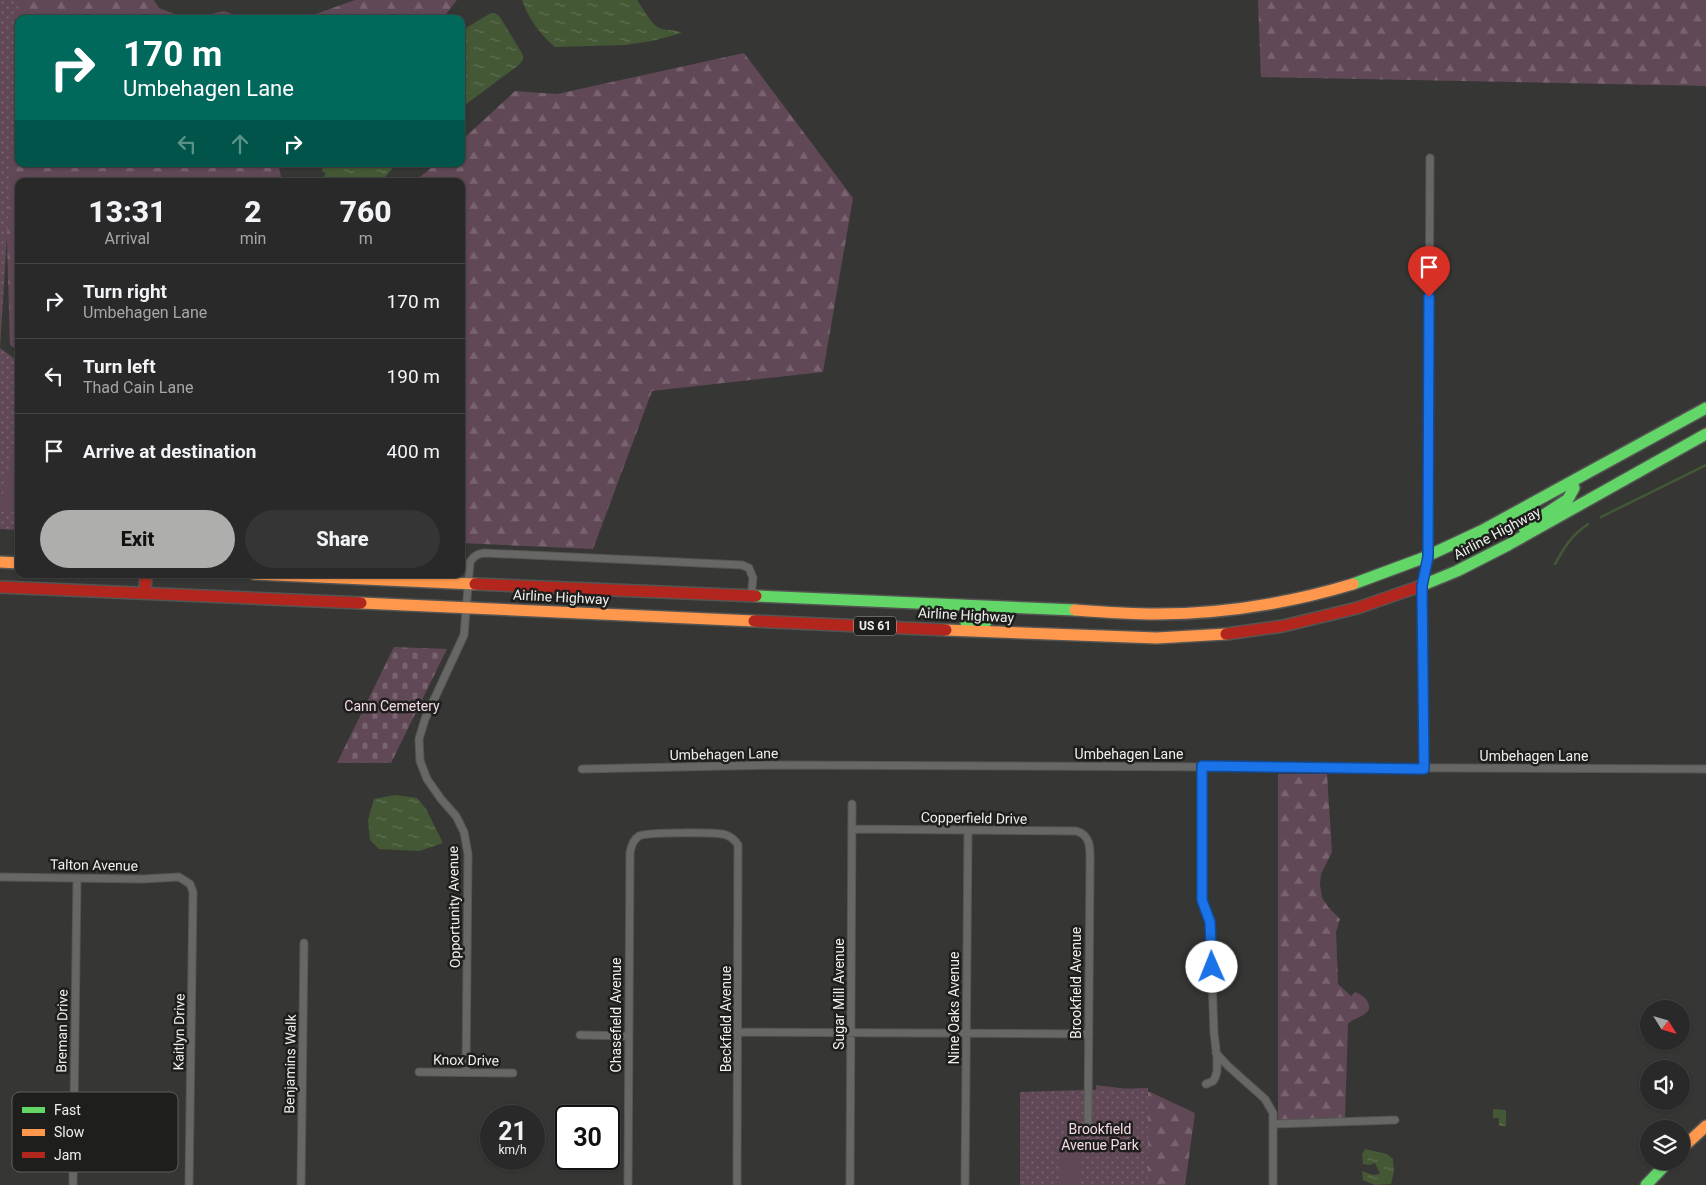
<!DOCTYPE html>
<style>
body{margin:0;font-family:Roboto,sans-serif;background:#343534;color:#f1f3f6;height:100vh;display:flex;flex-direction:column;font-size:19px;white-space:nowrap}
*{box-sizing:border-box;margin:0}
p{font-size:16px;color:#a5a6a8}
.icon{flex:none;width:28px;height:28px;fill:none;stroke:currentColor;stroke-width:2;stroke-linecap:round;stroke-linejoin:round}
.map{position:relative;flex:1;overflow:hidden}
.panel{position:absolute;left:15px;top:178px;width:450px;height:400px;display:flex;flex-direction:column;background:#282928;border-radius:10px;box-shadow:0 1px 4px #0004,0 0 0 1px #444545}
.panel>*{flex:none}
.guide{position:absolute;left:15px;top:15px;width:450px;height:152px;border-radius:10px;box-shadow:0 1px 4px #0004,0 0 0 1px #444545;background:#00695c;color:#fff;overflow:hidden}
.needle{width:32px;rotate:127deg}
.buttons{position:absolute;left:1640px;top:1000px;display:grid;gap:10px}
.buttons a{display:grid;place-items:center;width:50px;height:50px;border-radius:50%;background:#282928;box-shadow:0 1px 4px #0004,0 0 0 1px #444545;font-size:25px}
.speed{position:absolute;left:480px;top:1105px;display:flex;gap:10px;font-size:25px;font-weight:700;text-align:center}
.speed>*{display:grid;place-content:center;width:65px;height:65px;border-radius:50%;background:#282928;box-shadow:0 1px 4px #0004,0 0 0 1px #444545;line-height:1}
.speed small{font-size:12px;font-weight:400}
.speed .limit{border:2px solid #111;border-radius:8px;background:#fff;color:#111}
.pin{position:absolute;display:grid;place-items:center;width:42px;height:42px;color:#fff;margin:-51px -21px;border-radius:50% 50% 50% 0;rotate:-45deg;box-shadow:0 0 5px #0007}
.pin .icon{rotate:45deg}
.me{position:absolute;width:55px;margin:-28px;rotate:359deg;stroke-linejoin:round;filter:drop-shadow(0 0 4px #0008)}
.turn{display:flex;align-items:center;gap:18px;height:105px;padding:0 25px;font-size:22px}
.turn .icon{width:65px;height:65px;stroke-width:2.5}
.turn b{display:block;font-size:35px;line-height:42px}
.lanes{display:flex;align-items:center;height:48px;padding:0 25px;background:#0003;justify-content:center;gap:25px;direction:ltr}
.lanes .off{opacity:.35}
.eta{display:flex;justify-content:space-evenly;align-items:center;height:85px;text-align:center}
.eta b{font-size:30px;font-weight:800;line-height:35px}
.primary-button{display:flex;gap:10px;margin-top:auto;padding:10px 25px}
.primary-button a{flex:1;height:58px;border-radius:30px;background:#aeafad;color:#111;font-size:20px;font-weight:800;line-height:58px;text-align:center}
.primary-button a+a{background:#343534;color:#f1f3f6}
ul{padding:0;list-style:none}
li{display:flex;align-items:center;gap:15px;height:75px;padding:0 25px;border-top:1px solid #444545}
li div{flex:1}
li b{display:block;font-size:19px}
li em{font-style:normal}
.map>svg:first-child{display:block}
</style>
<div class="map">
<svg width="1706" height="1185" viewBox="0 0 1706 1185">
<defs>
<pattern id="forest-firs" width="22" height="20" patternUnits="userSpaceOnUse" patternTransform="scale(1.25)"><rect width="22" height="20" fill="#614856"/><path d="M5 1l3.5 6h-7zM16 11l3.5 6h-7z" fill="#78636f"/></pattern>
<pattern id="cemetery-stones" width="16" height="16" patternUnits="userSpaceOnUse" patternTransform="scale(1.25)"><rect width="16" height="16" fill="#614856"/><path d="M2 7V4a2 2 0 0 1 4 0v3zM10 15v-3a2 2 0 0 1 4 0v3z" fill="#78636f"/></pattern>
<pattern id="park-dots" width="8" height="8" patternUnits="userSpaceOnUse" patternTransform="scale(1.25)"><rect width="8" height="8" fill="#614856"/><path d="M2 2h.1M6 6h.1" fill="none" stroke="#78636f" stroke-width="1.8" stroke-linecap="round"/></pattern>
<pattern id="water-ripples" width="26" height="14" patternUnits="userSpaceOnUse" patternTransform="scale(1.25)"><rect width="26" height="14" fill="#455835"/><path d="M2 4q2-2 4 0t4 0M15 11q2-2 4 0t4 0" fill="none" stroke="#607053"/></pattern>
</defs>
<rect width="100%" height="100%" fill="#363735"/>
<path fill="url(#forest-firs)" d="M0,0H154L159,8L178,15L199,17L224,11L244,19H19V164H283L279,168L282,181H19V351L10,345Z
M355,0H457L442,19H302Z
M1258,0H1706V86L1261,77Z
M744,53L853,198L823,372L652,391L593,549L461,543V181H415L436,164H461V141L515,91L557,94Z
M1278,774H1327L1332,852L1321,874L1320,885L1322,898L1329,908L1340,919L1336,932L1338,984L1351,996L1355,992C1360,994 1364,996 1367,1001C1376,1016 1354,1016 1348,1024L1345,1118L1278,1121Z
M1096,1085L1150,1092L1195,1113L1185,1185H1140L1097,1116Z"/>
<path fill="url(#cemetery-stones)" d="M394,647L447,649L391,763H337Z"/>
<path fill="url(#park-dots)" d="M0,0H21L20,19H19V42L0,348L19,362V530L0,529Z
M1148,1088V1185H1020V1092Z"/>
<path fill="#614856" d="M19,429V510L0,509L17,432Z
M1062,1145H1077L1080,1148V1185H1059V1148Z"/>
<path fill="url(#water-ripples)" d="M522,0H637C644,9 651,26 662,29C669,31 674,29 682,33L652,41L625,45L555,47C540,34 528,18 522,0Z
M491,13H495L500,17L523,55V59L520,64L461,108V31Z
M323,164H396L382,181H319L326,174L322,171Z
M395,795L417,798L426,809L443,843L419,851L379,849L370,840L368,820L374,799Z
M1493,1109L1506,1110V1126H1499V1118H1493Z
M1365,1149L1387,1154L1393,1159L1394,1171L1391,1184L1375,1185L1363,1180L1362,1171L1373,1175L1380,1174L1375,1163L1370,1165L1363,1164L1362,1154Z"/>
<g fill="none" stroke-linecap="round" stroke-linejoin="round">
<path stroke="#455835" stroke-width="2.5" d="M1601,517L1706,465
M1555,564C1565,546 1571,536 1588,524"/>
<defs>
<path id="street" d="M1202,766V901L1210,922L1214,1033L1217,1058V1071L1215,1078L1213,1081L1206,1084
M582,769L771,765L1706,769
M1424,769L1422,586L1428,557L1430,158
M852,829L1076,831C1092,835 1090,851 1090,865L1088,1123
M0,877L142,879L179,877L190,884L193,892L189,1185
M739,1032L1089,1034
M580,1035L629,1036
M1216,1053L1228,1066L1265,1099L1273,1113V1185
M419,1072L513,1073
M466,1072L468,854L464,832L456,816L441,799L427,779L420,761L419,739L425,719L464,635L470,562C474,556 477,554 484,553L742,565L749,568L753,578L751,597
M1274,1124L1395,1120
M73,1185L77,878
M301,1185L304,943
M628,1185L630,853C631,846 633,840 639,836C647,832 717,832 726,835C732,837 735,840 738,845L737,1185
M850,1185L852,804
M965,1185L968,831"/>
<path id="fast" d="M1524,528L1568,499L1574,488L1572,482
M1353,584L1423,558L1483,530L1706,408
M1418,587L1457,571L1508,545L1706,434
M756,596L1075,610
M966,623L986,622L990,616V607
M1646,1185L1669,1161"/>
<path id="slow" d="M0,562L19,563
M254,574L475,584
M361,603L754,621
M1075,610C1102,612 1129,614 1156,614C1222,614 1290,603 1353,584
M946,630L1157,638L1226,634
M1681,1149L1706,1126"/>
<path id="jam" d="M475,584L756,596
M0,587L361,603
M145,592L146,574
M754,621L946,630
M1226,634L1283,626L1357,608L1418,587"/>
</defs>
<use href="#street" stroke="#545553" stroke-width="9"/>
<use href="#fast" stroke="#545553" stroke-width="14"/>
<use href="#slow" stroke="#545553" stroke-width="14"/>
<use href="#jam" stroke="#545553" stroke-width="14"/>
<use href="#street" stroke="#676866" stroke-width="7"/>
<use href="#fast" stroke="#63d668" stroke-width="11"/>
<use href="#slow" stroke="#ff974d" stroke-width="11"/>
<use href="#jam" stroke="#b3261e" stroke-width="11"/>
</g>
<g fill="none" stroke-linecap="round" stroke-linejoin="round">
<defs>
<path id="route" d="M1212,967L1210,922L1202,900V766L1424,769L1422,586L1428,557L1429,297"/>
</defs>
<use href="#route" stroke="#114b97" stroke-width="12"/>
<use href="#route" stroke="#1a73e8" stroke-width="9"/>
</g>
<g text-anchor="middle" stroke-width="5" stroke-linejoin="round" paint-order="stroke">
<rect fill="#1e1f1d" stroke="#b0b1af" stroke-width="1" x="854" y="616.5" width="42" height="19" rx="4"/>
<g font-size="12" font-weight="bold" fill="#eef0ed">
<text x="875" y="630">US 61</text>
</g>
<g font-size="14" fill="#eef0ed" stroke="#1e1f1d">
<text transform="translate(1497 533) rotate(-28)" y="5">Airline Highway</text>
<text transform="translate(561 597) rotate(3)" y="5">Airline Highway</text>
<text transform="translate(966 615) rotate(3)" y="5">Airline Highway</text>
<text transform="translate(724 754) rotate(-1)" y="5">Umbehagen Lane</text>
<text x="1129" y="759">Umbehagen Lane</text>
<text x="1534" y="761">Umbehagen Lane</text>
<text transform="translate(974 818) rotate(1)" y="5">Copperfield Drive</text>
<text transform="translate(94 865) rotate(1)" y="5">Talton Avenue</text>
<text transform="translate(454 907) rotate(-91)" y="5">Opportunity Avenue</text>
<text transform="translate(1076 983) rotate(-90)" y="5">Brookfield Avenue</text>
<text transform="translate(839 994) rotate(-90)" y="5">Sugar Mill Avenue</text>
<text transform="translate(954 1008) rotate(-90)" y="5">Nine Oaks Avenue</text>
<text transform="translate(616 1015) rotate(-90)" y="5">Chasefield Avenue</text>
<text transform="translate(726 1019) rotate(-90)" y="5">Beckfield Avenue</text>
<text transform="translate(62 1031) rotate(-89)" y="5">Breman Drive</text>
<text transform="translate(179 1032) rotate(-89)" y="5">Kaitlyn Drive</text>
<text transform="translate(466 1060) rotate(1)" y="5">Knox Drive</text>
<text transform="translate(290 1064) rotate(-89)" y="5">Benjamins Walk</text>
</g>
<g font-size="14" fill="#f6d9e8" stroke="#1e1f1d">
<text x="392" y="711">Cann Cemetery</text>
<text x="1100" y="1134">Brookfield<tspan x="1100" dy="16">Avenue Park</tspan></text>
</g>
</g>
<rect x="12" y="1092" width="166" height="80" rx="8" fill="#1e1f1d" stroke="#5c5e5b" stroke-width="1"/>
<rect x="22" y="1107" width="23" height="6" fill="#63d668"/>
<rect x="22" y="1129" width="23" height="7" fill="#ff974d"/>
<rect x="22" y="1152" width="23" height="6" fill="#b3261e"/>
<g font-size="14" fill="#eef0ed">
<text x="54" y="1115">Fast</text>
<text x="54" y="1137">Slow</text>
<text x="54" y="1160">Jam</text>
</g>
</svg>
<div class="buttons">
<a><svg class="needle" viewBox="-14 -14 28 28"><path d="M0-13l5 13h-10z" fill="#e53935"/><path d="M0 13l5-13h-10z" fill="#a5a6a8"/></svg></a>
<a><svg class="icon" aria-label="sound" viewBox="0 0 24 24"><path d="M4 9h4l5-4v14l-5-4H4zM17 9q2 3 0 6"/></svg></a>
<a><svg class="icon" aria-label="layers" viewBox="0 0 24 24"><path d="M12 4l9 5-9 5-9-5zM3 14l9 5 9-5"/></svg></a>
</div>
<div class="speed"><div>21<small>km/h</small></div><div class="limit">30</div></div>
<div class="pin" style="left:1429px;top:297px;background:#d93025"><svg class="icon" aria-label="arrive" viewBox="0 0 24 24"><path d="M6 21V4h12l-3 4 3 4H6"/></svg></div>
<svg class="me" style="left:1212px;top:967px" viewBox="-20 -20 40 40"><circle r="19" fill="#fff"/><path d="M0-13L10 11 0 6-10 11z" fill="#1a73e8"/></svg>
<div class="guide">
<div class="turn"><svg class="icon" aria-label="right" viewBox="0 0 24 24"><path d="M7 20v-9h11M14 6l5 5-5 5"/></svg><div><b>170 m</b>Umbehagen Lane</div></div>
<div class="lanes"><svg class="icon off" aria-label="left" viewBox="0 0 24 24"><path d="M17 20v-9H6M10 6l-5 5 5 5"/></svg><svg class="icon off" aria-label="ahead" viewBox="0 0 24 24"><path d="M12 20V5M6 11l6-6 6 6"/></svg><svg class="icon" aria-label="right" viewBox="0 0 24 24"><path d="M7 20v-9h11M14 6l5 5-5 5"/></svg></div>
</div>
<section class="panel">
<div class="eta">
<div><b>13:31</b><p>Arrival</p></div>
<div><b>2</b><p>min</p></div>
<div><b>760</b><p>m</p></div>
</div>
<ul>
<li><svg class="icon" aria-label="right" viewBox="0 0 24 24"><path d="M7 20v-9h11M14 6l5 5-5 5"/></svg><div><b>Turn right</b><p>Umbehagen Lane</p></div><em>170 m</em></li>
<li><svg class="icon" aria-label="left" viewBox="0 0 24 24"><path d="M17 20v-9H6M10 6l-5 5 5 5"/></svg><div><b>Turn left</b><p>Thad Cain Lane</p></div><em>190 m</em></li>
<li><svg class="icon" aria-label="arrive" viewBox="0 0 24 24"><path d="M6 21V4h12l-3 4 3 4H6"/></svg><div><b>Arrive at destination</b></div><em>400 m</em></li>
</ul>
<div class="primary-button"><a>Exit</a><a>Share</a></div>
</section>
</div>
